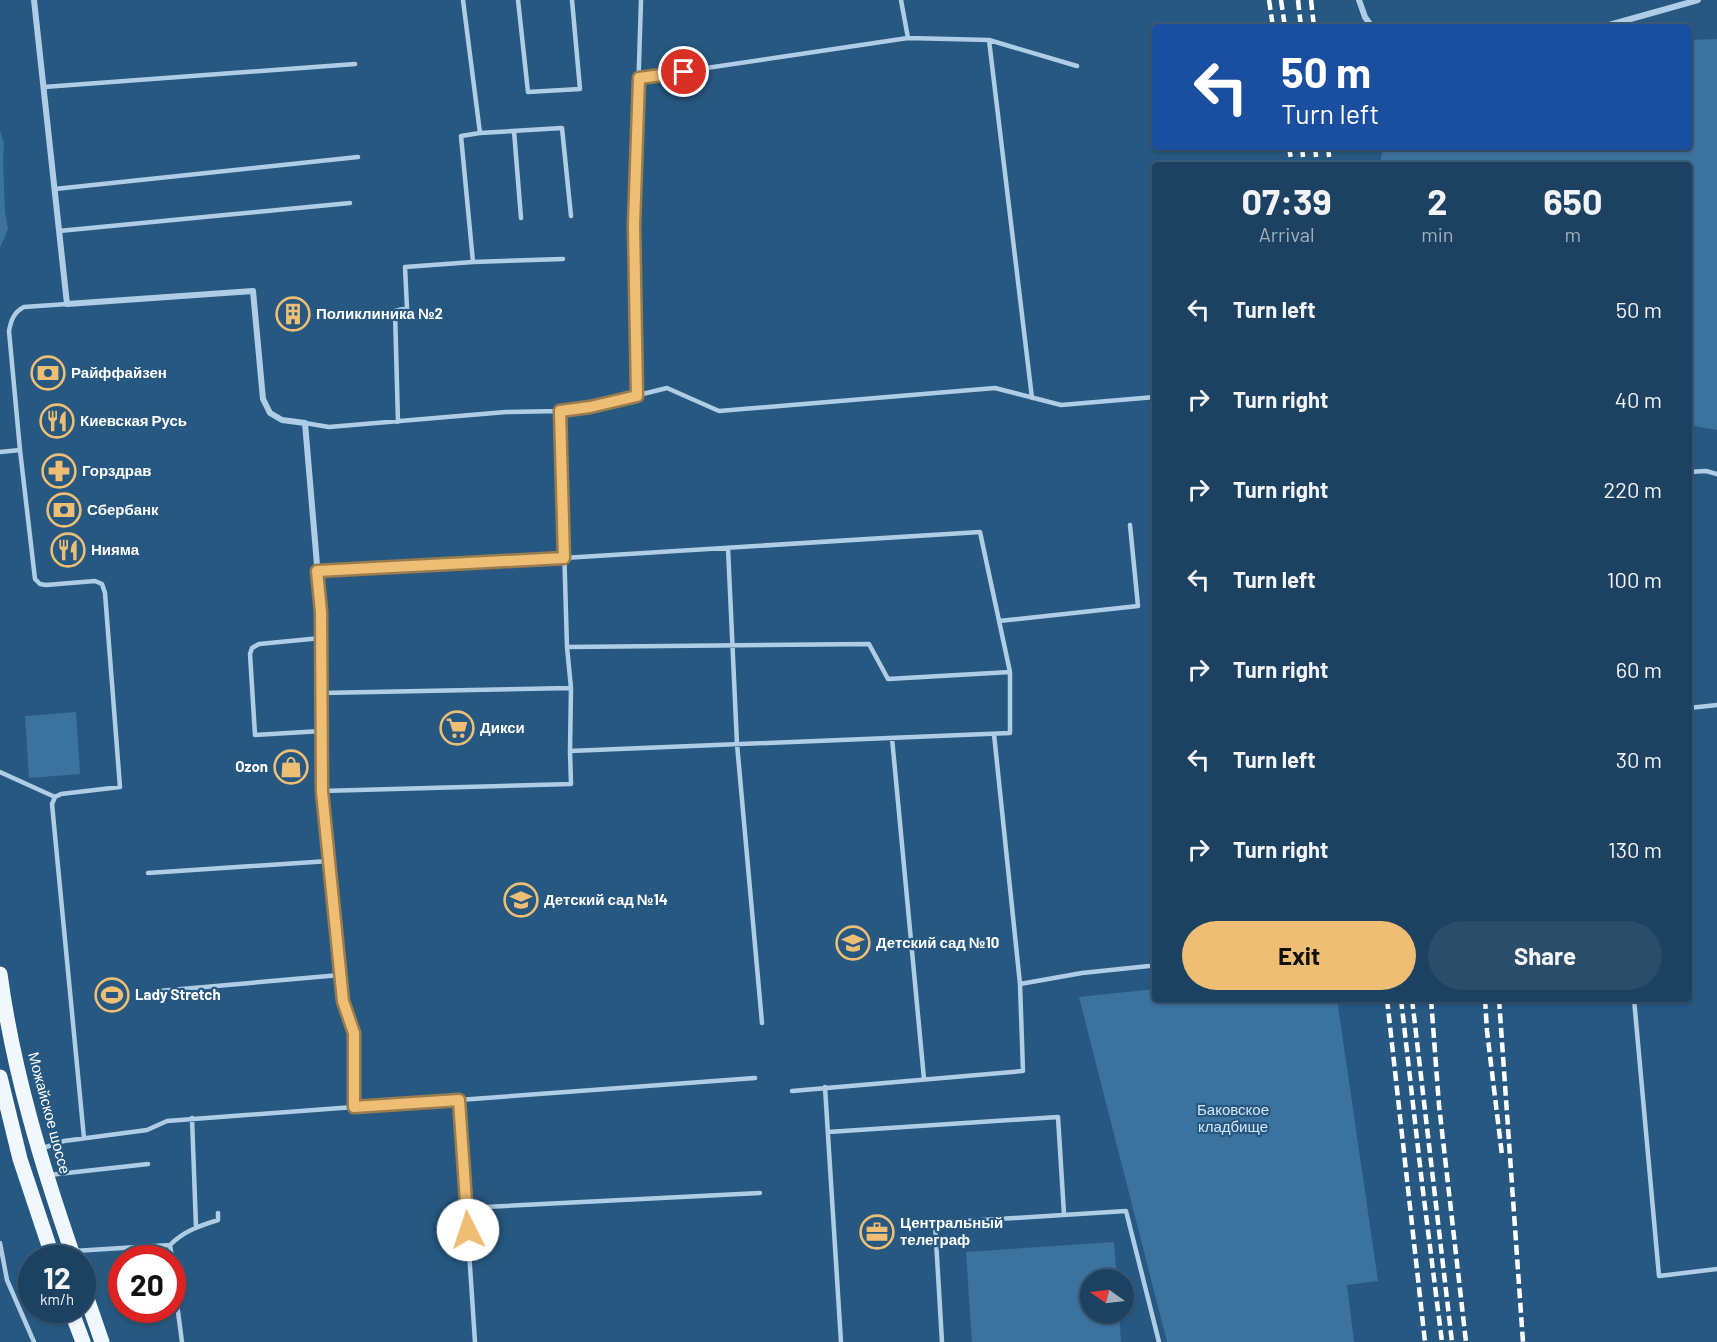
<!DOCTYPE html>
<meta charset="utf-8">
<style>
body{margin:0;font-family:Barlow,sans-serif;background:#2a4d6a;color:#f1f3f6;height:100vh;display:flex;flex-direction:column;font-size:22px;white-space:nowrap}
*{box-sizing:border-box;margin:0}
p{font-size:20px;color:#a0b0bd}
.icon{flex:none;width:33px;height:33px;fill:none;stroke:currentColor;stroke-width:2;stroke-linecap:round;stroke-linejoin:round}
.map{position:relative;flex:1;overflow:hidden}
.panel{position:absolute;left:1152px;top:162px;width:540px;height:840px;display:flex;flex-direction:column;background:#1d4261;border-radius:6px;box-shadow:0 2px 4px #0004,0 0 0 2px #3b5b76}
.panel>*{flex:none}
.hud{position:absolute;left:1152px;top:24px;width:540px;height:126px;border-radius:6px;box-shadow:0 2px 4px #0004,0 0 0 2px #3b5b76;background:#1a4fa0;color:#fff;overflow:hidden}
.needle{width:39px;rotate:284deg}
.tools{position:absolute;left:1080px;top:1269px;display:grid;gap:12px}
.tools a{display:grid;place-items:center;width:54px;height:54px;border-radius:50%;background:#1d4261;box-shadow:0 2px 4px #0004,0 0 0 2px #3b5b76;font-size:30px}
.speed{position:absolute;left:18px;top:1245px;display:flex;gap:12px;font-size:30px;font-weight:700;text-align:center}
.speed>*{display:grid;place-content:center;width:78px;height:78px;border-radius:50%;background:#1d4261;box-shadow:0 2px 4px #0004,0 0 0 2px #3b5b76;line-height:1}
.speed small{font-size:15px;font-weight:400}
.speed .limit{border:9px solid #d22;background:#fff;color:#111}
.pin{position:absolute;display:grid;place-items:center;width:51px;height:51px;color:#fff;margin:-26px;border:3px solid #fff;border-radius:50%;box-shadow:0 2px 6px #0007}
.me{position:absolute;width:66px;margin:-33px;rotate:356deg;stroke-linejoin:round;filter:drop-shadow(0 0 4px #0008)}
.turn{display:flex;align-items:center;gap:21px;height:126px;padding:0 30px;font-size:27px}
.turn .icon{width:78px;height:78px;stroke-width:2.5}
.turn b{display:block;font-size:42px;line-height:51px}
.eta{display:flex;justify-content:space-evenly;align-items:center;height:102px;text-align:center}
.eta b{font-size:36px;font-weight:700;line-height:42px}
.button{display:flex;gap:12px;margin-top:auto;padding:12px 30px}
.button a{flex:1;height:69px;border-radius:36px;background:#eebe75;color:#111;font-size:24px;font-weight:700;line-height:69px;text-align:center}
.button a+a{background:#2a4d6a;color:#f1f3f6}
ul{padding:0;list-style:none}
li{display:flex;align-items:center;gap:18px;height:90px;padding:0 30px}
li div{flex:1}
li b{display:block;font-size:22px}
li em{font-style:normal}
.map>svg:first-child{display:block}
</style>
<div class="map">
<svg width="1717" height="1342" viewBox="0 0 1717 1342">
<rect width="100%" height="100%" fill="#275881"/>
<path fill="#3c729e" d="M1717,39V430L1689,425V165H1380L1383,147H1689V40Z
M0,131L4,143L3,161L5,212L8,229L0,248Z
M76,712L80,774L29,778L25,716Z
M1155,989V999H1337L1378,1281L1347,1285L1354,1342H1167L1079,997Z
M1114,1242L1117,1279L1090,1280V1312L1119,1313L1121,1342H972L966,1252Z"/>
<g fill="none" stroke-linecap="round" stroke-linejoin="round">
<path stroke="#afcee6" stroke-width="4.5" d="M463,0L480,133L562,128L571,216
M518,0L528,92L580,89L572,0
M908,38L989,40L1077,66
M989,40L1032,398
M639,78L908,38L901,0
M44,87L355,64
M514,131L521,218
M480,133L461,136L473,262L563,259
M55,189L358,157
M59,231L350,203
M67,304L24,307C14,312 11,320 9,331L20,450L35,579L40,584L46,585L95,581L102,584L105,593L120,787L61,794L55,797L52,804L84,1138
M637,396L634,225L641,0
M398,422L395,311L407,308L405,267L473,262
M305,423L329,427L506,412L560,411L590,407L667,388L719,411L995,388L1061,405L1155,397
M0,452L20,450
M1689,472L1706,471L1717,474
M728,548L737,744L762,1023
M317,571L564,558L980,532L1010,672
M999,621L1138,606L1130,525
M321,638L259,644L252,648L250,654L255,735L321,731
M567,647L869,644L888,679L1010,672V733L570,751
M321,693L571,688
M1689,708L1717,705
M892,738L924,1079
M0,772L55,797
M322,791L571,784L570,751L571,688L567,647L560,411
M148,873L329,861
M1020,984L1082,973L1149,966
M159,991L340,975
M1634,999L1659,1276L1717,1269
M825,1087L841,1342
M792,1091L1023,1071L1020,984L994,734
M192,1118L196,1227
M828,1132L1058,1117L1064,1214
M40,1149L64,1141L147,1130L167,1121L354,1107
M49,1175L148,1164
M466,1208L760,1193
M0,1243L7,1280L34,1342
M74,1251L170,1245
M172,1258L170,1245C184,1231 199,1226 218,1220V1213
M172,1266L182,1342
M475,1342L459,1100L755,1078
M942,1342L935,1223L1126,1211L1159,1342"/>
<path stroke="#afcee6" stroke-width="6" d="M34,0L67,304L253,291L263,399L270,413L282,420L305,423L321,612L322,791L343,1001L354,1033V1107L459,1100
M1359,0L1365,17L1372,27
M1602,27L1698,0"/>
<path stroke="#f0f7fd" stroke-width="15" d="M0,974C13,1071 42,1166 74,1258
M0,1077L20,1159L53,1258
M82,1284L102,1342
M71,1310L83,1342"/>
<path stroke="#fff" stroke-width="4.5" stroke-dasharray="10 4.5" stroke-linecap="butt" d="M1269,0L1273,27
M1281,0L1285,27
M1298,0L1301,27
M1311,0L1314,27
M1289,147L1292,165
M1302,147L1304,165
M1315,147L1317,165
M1328,147L1330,165
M1387,999L1425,1342
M1401,999L1422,1183L1442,1342
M1412,999L1452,1342
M1431,999L1439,1105L1466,1342
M1485,999L1487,1031L1502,1155
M1499,999L1523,1342"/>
</g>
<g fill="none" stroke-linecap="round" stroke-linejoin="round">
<defs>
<path id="route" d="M468,1230L459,1100L354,1107V1033L343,1001L322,791L321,612L317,571L564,558L560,411L590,407L637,396L634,225L639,78L684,72"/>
</defs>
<use href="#route" stroke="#9b7c4c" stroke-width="15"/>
<use href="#route" stroke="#eebe75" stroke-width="10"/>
</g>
<defs>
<symbol id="building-ring" viewBox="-11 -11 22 22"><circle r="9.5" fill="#275881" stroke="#eebe75" stroke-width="1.5"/><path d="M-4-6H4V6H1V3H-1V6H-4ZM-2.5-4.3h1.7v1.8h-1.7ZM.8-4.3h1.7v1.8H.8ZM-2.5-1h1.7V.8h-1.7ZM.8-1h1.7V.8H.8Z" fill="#eebe75"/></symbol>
<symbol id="bank-ring" viewBox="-11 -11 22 22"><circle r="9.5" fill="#275881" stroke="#eebe75" stroke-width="1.5"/><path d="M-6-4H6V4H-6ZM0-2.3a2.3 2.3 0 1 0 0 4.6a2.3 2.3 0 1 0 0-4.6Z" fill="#eebe75"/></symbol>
<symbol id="restaurant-ring" viewBox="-11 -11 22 22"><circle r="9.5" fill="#275881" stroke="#eebe75" stroke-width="1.5"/><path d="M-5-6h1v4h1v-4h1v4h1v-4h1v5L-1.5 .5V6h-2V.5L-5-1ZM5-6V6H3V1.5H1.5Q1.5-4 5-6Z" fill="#eebe75"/></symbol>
<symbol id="pharmacy-ring" viewBox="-11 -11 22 22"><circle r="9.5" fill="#275881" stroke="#eebe75" stroke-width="1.5"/><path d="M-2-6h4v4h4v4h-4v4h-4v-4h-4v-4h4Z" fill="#eebe75"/></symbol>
<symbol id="supermarket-ring" viewBox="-11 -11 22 22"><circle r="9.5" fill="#275881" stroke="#eebe75" stroke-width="1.5"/><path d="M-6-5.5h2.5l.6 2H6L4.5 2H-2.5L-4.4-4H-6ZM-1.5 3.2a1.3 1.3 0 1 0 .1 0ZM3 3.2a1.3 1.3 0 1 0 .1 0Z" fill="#eebe75"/></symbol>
<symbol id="shop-ring" viewBox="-11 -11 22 22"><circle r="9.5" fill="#275881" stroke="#eebe75" stroke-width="1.5"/><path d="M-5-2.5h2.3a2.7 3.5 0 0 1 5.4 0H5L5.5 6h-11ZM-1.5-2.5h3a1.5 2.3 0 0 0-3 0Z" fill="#eebe75"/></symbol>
<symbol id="school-ring" viewBox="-11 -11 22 22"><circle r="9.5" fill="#275881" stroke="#eebe75" stroke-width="1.5"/><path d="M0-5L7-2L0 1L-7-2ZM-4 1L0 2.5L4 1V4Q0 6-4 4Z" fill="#eebe75"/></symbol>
<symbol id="stadium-ring" viewBox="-11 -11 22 22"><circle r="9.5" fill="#275881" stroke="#eebe75" stroke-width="1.5"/><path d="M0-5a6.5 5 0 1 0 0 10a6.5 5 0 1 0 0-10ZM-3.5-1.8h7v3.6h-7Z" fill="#eebe75"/></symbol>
<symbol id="office-ring" viewBox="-11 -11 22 22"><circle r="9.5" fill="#275881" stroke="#eebe75" stroke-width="1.5"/><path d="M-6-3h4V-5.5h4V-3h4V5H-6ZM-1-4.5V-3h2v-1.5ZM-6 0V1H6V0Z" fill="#eebe75"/></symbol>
</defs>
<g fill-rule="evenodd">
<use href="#building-ring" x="274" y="295" width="38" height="38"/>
<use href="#bank-ring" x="29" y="354" width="38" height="38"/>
<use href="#restaurant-ring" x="38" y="402" width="38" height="38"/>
<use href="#pharmacy-ring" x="40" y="452" width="38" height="38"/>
<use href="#bank-ring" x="45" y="491" width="38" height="38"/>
<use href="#restaurant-ring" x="49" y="531" width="38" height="38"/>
<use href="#supermarket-ring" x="438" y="709" width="38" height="38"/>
<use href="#shop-ring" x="272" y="748" width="38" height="38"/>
<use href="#school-ring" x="502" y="881" width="38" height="38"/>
<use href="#school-ring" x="834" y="924" width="38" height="38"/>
<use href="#stadium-ring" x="93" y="976" width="38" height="38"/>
<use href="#office-ring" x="858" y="1213" width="38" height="38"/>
</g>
<g text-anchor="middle" stroke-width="4.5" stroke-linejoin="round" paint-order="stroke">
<g font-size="15" font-weight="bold" fill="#fff" stroke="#275881" text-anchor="start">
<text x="316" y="319">Поликлиника №2</text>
<text x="71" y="378">Райффайзен</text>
<text x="80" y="426">Киевская Русь</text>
<text x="82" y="476">Горздрав</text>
<text x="87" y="515">Сбербанк</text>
<text x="91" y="555">Нияма</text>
<text x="480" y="733">Дикси</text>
<text x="268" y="772" text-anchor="end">Ozon</text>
<text x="544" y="905">Детский сад №14</text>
<text x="876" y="948">Детский сад №10</text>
<text x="135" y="1000">Lady Stretch</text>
<text x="900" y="1228">Центральный<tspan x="900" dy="17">телеграф</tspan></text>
</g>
<g font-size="15" fill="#d2e6f5" stroke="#275881">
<text x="1233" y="1115">Баковское<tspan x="1233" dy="17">кладбище</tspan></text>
</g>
<g font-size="15" fill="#fff" stroke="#275881">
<text transform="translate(49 1113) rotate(75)" y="5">Можайское шоссе</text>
</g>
</g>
</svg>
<div class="tools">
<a><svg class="needle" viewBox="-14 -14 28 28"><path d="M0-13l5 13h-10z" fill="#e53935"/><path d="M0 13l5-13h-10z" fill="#a0b0bd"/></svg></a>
</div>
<div class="speed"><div>12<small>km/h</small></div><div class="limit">20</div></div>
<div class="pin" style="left:684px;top:72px;background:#d93025"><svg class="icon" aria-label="arrive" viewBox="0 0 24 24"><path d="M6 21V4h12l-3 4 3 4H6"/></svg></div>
<svg class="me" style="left:468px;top:1230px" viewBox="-20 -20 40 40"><circle r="19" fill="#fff"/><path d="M0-13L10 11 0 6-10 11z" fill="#eebe75"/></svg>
<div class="hud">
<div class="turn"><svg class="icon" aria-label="left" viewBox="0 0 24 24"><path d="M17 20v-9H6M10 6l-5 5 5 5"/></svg><div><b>50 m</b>Turn left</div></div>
</div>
<section class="panel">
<div class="eta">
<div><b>07:39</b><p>Arrival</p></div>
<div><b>2</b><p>min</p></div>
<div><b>650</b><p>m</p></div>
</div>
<ul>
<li><svg class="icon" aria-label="left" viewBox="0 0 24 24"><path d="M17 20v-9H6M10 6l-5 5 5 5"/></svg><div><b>Turn left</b></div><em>50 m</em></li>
<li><svg class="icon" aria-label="right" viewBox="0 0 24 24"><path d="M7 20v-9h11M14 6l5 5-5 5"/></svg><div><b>Turn right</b></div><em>40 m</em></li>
<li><svg class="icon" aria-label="right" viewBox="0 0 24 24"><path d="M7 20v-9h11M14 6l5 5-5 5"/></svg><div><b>Turn right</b></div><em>220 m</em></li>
<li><svg class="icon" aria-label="left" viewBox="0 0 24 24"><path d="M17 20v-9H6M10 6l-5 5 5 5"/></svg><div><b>Turn left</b></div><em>100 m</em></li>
<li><svg class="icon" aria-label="right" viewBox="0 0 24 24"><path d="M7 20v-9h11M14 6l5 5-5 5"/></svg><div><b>Turn right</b></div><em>60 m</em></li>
<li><svg class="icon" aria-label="left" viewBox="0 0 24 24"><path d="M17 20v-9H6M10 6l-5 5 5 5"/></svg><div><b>Turn left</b></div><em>30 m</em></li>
<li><svg class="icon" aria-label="right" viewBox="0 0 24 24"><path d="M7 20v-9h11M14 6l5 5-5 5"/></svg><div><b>Turn right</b></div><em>130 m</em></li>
</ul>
<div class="button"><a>Exit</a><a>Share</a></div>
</section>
</div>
